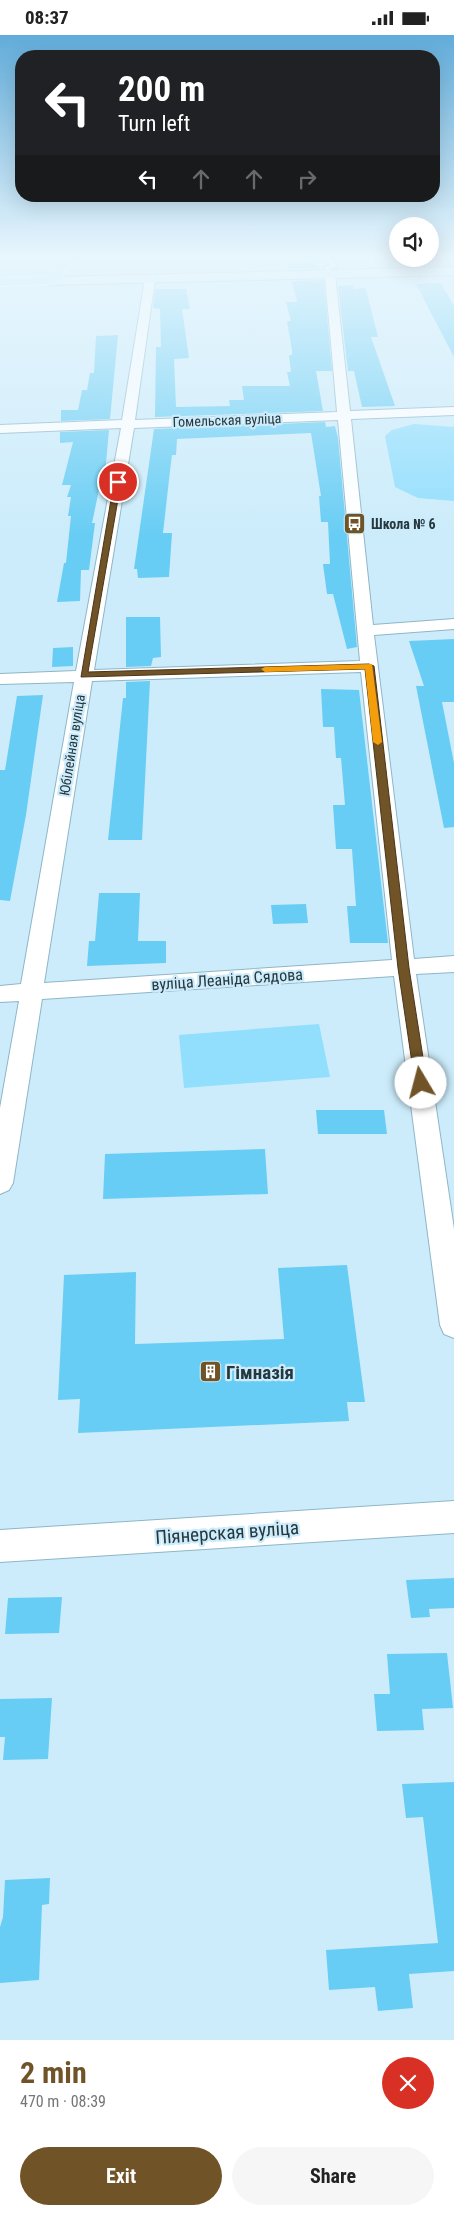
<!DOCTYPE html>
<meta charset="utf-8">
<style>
body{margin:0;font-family:"Roboto Condensed",sans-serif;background:#f6f6f6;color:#222;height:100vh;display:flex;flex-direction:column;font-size:19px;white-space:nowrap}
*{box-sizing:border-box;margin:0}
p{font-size:16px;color:#767676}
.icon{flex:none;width:28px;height:28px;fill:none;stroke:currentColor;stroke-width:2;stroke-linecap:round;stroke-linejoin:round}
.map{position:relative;height:2005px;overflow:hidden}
.side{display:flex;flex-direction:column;background:#fff;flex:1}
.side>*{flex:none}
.banner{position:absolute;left:15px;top:15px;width:425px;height:152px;border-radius:20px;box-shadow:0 5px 20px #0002;background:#202124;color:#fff;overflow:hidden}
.fabs{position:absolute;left:389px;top:182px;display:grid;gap:10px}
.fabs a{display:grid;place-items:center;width:50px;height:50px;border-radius:50%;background:#fff;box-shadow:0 5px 20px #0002;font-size:25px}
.pin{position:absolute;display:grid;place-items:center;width:42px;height:42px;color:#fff;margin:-21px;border:2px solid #fff;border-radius:50%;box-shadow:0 1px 5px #0007}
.me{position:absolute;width:55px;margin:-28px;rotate:352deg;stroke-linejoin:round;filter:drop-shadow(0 0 4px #0008)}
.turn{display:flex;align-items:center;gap:18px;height:105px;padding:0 20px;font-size:22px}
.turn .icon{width:65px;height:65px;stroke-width:2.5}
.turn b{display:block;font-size:35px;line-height:42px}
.lanes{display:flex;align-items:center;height:48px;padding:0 20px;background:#0003;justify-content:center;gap:25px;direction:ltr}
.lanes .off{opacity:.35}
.round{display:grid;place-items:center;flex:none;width:52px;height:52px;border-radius:26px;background:#f6f6f6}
.headline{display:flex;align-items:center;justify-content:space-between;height:85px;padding:0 20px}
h1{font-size:30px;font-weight:700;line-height:38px;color:#705326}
.cta{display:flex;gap:10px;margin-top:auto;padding:10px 20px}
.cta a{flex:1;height:58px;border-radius:30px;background:#705326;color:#fff;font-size:20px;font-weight:700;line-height:58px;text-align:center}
.cta a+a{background:#f6f6f6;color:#222}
.status{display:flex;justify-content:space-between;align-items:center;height:35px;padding:0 25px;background:#fff;direction:ltr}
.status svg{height:14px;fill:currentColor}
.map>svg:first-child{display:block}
</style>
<div class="status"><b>08:37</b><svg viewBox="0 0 49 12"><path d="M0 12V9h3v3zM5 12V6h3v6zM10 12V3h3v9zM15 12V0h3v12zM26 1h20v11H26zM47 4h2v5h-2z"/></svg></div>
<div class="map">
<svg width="454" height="2005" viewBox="0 0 454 2005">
<rect width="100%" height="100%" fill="#ccecfb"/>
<path fill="#92defd" d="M414,389L454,392V466L418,463L395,452L385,401L392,395Z
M319,989L330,1042L184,1053L179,1000Z"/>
<path fill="#68cdf4" d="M316,227L319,233L289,234L288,228Z
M324,245L332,336H316L323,376L155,382L156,312H161L160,274L153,273L155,254H186L190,274H182L189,323L174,324L176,372L230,371L229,365H244L242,351H290L287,337H291L289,320H292V315L287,286H291L286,267H297L292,246Z
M441,248L454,271V322L416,249Z
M353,250L354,254L365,253L368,262L378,302H371L395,371L362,372L354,336H348L338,251Z
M118,300L110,384L61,386V375H78L82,355H87L90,338H94L96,301Z
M325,387L326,392L335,391L338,403L357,612L347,614L333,559H327L323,529H330L328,487H321L319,461H321L311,398L177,404L176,420H172L170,436L163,498H172L169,542L138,543L137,534H134L154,394Z
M109,395L104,450H100L92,488H95L89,535H81L80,566L57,567L64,528H66L71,481H68L71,462H67L71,450H62L73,407L60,408V397Z
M126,582H160L161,622L153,623L151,631L126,632Z
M454,604V667H442L454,728V792L444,793L416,651H424L409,606Z
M73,612V631L52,632L53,613Z
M150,646L142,805H108L123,663H126V647Z
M321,654L359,655L388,908H350L347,871H356L352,814H336L333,770H345L341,723H336L334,692H323Z
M43,660L26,780L10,866L0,865V735H5L17,661Z
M99,858H140L138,906H166V928L87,931L89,906H95Z
M306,869L308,888L273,889L271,870Z
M316,1075H384L387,1099H318Z
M265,1114L268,1159L103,1164L105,1119Z
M347,1230L365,1367H347L349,1386L78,1398L80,1364L58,1365L64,1240L136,1237L135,1309L284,1304L278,1233Z
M454,1543V1573L429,1574L430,1582L411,1583L406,1545Z
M62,1562L59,1598L5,1599L8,1563Z
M447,1618L453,1673L422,1674L424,1695L377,1696L374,1659H390L387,1619Z
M52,1663L48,1724L3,1725L5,1702H0V1664Z
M454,1747V1936L409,1939L413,1973L378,1976L375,1952L329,1955L326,1915L438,1908L423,1782L406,1783L402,1749Z
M50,1843L49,1869L42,1870L39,1945L0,1948V1892L3,1882L5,1845Z"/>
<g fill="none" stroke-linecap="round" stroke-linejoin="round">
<defs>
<path id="service" d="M324,221H329L337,231L331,233L332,241L327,240L325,232L330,230Z"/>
<path id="minor" d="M330,237L335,240L350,376L454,372V380L351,384L373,590L454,584V594L374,600L414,924L454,921V937L416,939L454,1194V1303L444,1299L440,1290L394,941L42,964L13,1148L9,1155L0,1159V1073L19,966L0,967V951L21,949L74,647L0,649V639L76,636L121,393L0,398V390L122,385L145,244L150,241L155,244L135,385L337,377L325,240ZM338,385L360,626L94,635L134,393ZM361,637L392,925L44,948L92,646Z
M454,1466V1498L0,1527V1495Z"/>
<path id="secondary" d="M454,232V240L50,250L44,246L50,242Z"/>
<path id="primary" d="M66,221H78L54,249L0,251V243L46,242Z"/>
</defs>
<use href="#service" stroke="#8eb6c7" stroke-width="3"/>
<use href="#minor" stroke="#8eb6c7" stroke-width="2"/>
<use href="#secondary" stroke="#8eb6c7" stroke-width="2"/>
<use href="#primary" stroke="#fff" stroke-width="2"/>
<use href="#service" fill="#fff" fill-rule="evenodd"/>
<use href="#minor" fill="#fff" fill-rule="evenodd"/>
<use href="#secondary" fill="#ddf4fd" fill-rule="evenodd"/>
<use href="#primary" fill="#bce8fb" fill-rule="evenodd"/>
</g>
<linearGradient id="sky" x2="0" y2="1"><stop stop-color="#61acda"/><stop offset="0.44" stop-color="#e8f6fd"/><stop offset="1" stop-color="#e8f6fd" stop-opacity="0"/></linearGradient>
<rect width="454" height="501" fill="url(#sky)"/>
<path fill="#705326" stroke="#493619" d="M118,445L121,447L88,637L369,629L374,631L409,933L427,1048L425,1051L421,1052L415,1048L398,933L365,634L81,642L114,447Z"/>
<path fill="#f59e0b" d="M372,629L382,707L378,710L373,707L365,634L265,637L261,634L265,632Z"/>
<defs>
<symbol id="bus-square" viewBox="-11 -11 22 22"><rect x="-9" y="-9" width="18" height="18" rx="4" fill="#705326" stroke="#ccecfb"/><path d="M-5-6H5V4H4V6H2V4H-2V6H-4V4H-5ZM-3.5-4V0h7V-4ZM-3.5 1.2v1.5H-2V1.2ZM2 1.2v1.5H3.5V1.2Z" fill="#fff"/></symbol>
<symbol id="building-square" viewBox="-11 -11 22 22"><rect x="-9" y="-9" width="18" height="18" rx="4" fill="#705326" stroke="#ccecfb"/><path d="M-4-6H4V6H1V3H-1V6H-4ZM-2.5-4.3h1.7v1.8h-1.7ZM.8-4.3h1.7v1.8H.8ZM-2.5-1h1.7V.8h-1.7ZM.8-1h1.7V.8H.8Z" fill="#fff"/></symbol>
</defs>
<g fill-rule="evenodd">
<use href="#bus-square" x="342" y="476" width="25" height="25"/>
<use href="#building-square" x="198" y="1324" width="25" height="25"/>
</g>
<g text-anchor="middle" stroke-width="4.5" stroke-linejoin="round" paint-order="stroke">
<g font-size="14" fill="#26373d" stroke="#ccecfb">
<text transform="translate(227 385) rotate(-2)" y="5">Гомельская вуліца</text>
<text transform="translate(72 710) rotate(-81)" y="5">Юбілейная вуліца</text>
</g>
<g font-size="14" font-weight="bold" fill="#26373d" stroke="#ccecfb" text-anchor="start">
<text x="371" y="494">Школа № 6</text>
</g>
<g font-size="16" fill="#26373d" stroke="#ccecfb">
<text transform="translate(227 944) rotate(-4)" y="6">вуліца Леаніда Сядова</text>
</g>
<g font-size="19" font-weight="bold" fill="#26373d" stroke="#ccecfb" text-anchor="start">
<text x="226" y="1344">Гімназія</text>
</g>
<g font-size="19" fill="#26373d" stroke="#ccecfb">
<text transform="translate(227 1497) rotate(-4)" y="7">Піянерская вуліца</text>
</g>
</g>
</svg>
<div class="fabs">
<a><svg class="icon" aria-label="sound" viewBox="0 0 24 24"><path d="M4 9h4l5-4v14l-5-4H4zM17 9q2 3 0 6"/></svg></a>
</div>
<div class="pin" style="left:118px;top:447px;background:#d93025"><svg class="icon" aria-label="arrive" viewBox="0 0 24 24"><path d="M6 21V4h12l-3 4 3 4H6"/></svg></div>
<svg class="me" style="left:421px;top:1048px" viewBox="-20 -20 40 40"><circle r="19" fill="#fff"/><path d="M0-13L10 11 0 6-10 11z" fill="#705326"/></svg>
<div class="banner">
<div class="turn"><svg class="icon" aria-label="left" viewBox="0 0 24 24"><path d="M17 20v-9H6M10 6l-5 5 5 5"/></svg><div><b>200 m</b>Turn left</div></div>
<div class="lanes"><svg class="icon" aria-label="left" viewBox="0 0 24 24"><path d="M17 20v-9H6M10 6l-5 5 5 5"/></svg><svg class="icon off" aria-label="ahead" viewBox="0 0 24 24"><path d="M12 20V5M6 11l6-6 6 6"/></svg><svg class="icon off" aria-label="ahead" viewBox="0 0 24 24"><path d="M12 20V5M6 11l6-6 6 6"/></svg><svg class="icon off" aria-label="right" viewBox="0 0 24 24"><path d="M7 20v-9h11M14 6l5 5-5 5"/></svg></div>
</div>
</div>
<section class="side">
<div class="headline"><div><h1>2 min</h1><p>470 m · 08:39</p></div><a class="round" style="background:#d93025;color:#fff"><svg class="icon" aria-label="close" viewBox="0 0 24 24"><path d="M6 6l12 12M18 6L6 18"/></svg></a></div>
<div class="cta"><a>Exit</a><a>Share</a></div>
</section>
